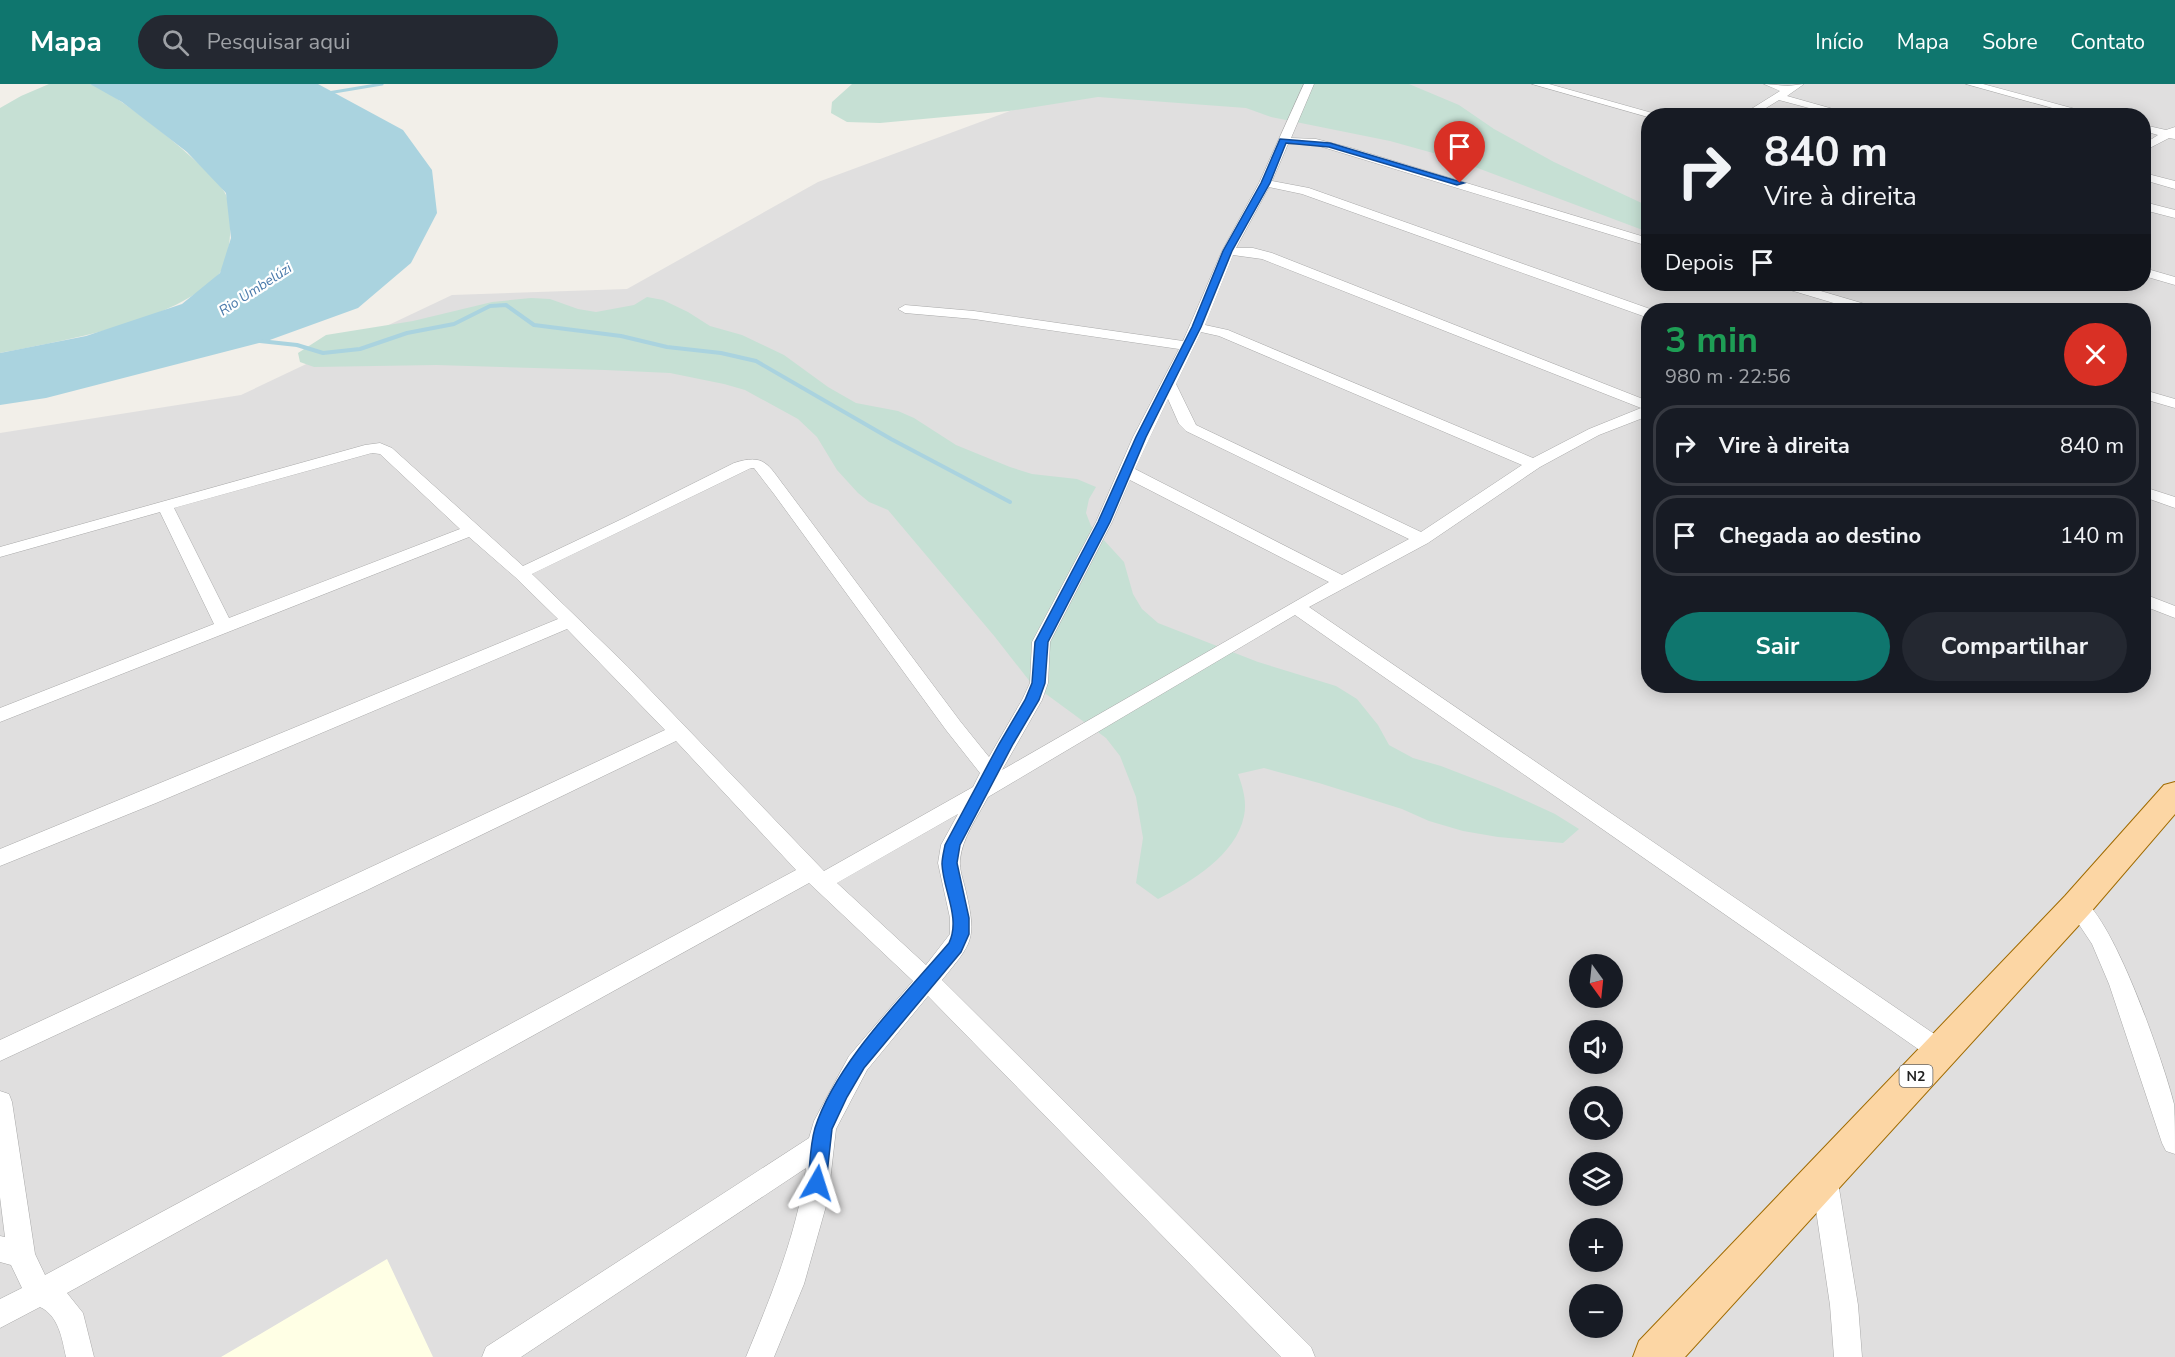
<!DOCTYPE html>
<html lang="pt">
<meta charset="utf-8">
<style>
body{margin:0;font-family:"Nunito Sans",sans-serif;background:#242831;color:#f1f3f6;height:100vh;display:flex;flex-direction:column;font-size:22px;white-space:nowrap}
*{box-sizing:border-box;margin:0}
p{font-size:20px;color:#9ea1a6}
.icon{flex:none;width:33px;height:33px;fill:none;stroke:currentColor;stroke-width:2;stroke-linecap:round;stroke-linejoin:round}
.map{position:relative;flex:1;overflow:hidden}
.drawer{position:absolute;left:1641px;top:219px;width:510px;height:390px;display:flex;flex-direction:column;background:#171b24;border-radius:24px;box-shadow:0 3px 15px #0003}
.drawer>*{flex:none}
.banner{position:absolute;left:1641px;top:24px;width:510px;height:183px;border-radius:24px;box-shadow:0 3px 15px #0003;background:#171b24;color:#f1f3f6;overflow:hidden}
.needle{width:39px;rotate:165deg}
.tools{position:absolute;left:1569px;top:870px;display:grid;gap:12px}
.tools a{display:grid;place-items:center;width:54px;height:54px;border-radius:50%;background:#171b24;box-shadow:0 3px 15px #0003;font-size:30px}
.pin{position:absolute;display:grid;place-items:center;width:51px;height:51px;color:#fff;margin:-62px -26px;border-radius:50% 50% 50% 0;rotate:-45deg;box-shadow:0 0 6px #0007}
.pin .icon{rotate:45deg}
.me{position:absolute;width:66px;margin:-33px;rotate:6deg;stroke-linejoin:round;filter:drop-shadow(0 0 4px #0008)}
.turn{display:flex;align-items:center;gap:21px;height:126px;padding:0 24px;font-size:27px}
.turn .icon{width:78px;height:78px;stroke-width:2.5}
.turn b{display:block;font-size:42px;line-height:51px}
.then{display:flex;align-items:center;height:57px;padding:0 24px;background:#0003;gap:12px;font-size:22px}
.round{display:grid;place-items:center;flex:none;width:63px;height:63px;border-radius:32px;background:#242831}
.overview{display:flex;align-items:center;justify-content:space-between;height:102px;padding:0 24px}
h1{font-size:36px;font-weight:700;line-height:45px;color:#1e9e55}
.button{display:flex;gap:12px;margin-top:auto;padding:12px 24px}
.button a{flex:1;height:69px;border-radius:36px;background:#0f766e;color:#fff;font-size:24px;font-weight:700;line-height:69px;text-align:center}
.button a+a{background:#242831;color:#f1f3f6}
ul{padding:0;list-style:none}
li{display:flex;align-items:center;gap:18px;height:81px;margin:0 12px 9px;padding:0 12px;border:3px solid #363941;border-radius:24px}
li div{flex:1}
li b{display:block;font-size:22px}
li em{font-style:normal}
header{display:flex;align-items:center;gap:36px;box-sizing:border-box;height:84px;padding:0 30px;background:#0f766e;color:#fff}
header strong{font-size:28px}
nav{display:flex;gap:33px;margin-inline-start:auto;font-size:21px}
.search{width:420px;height:54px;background:#242831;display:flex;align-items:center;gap:15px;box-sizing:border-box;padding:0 21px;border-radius:33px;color:#9ea1a6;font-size:22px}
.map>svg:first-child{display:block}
</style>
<header>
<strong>Mapa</strong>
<div class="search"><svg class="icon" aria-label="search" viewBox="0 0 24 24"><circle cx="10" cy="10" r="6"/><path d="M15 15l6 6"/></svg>Pesquisar aqui</div>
<nav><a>Início</a><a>Mapa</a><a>Sobre</a><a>Contato</a></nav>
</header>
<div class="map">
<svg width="2175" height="1273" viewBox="0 0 2175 1273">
<rect width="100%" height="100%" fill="#f2efe9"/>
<path fill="#e0dfdf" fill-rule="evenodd" d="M1083,0H2175V1273H0V349L241,311L452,211L627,205L818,98ZM1648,32H2144V200H1648ZM1648,226H2144V602H1648ZM1580,880H1612V914H1580ZM1580,946H1612V980H1580ZM1580,1012H1612V1046H1580ZM1580,1078H1612V1112H1580ZM1580,1144H1612V1178H1580ZM1580,1210H1612V1244H1580Z"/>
<path fill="#ffffe5" d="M387,1175L433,1273H221L250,1256Z"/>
<path fill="#c6e0d4" d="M49,0C61,0 78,0 90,0C112,5 219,90 226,111C233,130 232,174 219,190C177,238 61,257 0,269V24L21,12Z
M852,0H1409L1459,21L1494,45L1554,78L1648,122V148L1451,74L1390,57L1271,33L1246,24L1098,13L1009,27L880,39L847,38L831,29L832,18Z
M647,213L663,216L688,228L710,242L742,251L784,271L828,303L856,319L898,327L914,334L956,361L1010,383L1032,390L1077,395L1096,403L1089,415L1086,429L1091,442L1124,478L1133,510L1142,525L1158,539L1258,578L1336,602L1357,615L1378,641L1389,661L1413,674L1441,682L1498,704L1555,730L1579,745L1563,759L1498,753L1463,747L1429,737L1402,725L1319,699L1264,684L1238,690C1243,704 1247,717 1244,732C1236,771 1191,798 1158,815L1136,799L1143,754L1136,713L1120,672L1106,654L1031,599L995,553L888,426L869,418L858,409L837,386L817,353L798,335L745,306L724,300L670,289L605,286L436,281L314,283L300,278L298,269L326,251L413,237L492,218L531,214L550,215L578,225L596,228L634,221Z"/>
<path fill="#aad3df" d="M90,0H318L403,46L432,86L437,129L411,179L358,224L267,257L46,314L0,321V269L86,252L182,220L220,189L231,154L226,109L187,68L122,18Z"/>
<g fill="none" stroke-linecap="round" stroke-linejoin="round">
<path stroke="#aad3df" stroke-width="3" d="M328,9L382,0"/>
<path stroke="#aad3df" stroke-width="4" d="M260,257L297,261L323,269L360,265L407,249L454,240L490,222L506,221L534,241L621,252L667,263L721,269L756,277L891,355L1010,418"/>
<defs>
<path id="minor" d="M1304,0H1314L1291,54L1316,55L1351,64L1648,154V162L1316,61L1288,60L1272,97L1309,104L1653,226H1648V233L1643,232L1302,110L1269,103L1236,164H1253L1272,169L1648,317V332L1599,351L1540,383L1428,459L1309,523L1949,960L1952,967L1949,974L1940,977L1931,974L1295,531L988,713C978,732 962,754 960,776C959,786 964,798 966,808C977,856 972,859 942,896L1311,1263L1315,1273H1281L928,912L867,986L836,1045L828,1115L804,1200L774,1273H746C771,1212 797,1150 806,1084L521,1273H482L486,1263L809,1054L814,1037L849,972L913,897L809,799L67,1209L83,1229L94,1273H66C62,1255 59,1232 40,1223L0,1244V1215L22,1204L11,1181L0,1178V1152L5,1153L0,1113V1007L9,1010L12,1018L35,1170L45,1191L796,786L676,657L365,807L0,977V956L665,646L567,545L156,719L0,782V765L558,535L515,493L469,453L0,638V624L214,540L160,428L0,473V463L365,361L380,359L392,364L523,482L624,434L734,379C765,369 768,381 785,403L960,637L989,673L1022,616L1030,599L1032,558L1096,438L1133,353L1179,265L974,235L905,229L898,225L905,221L974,227L1183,257L1222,167L1259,99ZM1233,171L1262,175L1641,324L1589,345L1533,374L1228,246L1205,241ZM1201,248L1219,252L1522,381L1421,448L1196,341L1176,300ZM1168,315L1179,340L1186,347L1409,455L1342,491L1135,385ZM372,369L380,370L460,445L229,534L174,424ZM751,384H754L774,410L946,646L980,689L973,703L824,787L627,582L532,490ZM1130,396L1329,498L1002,686L1042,616L1048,599L1050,558L1112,438ZM958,730L941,761L938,779L950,834V850L926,881L837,799Z
M1532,0H1549L1663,32L1648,33Z
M1764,0L1788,2L1804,0L1787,12L1858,32H1839L1779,16L1766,24L1786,32H1768L1758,29L1754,32H1740L1780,7Z
M1966,0H1983L2101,32H2081Z
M2144,41L2166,46L2175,43V55L2169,54L2144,67V60L2158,51L2144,47Z
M2144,89L2175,97V105L2144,96Z
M2144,118L2175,126V134L2144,126Z
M2144,184L2175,193V201L2144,192Z
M1778,200H1797L1875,223L1877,226H1857L1780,203Z
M2144,306L2175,315V324L2144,315Z
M2144,403L2175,413V424L2144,413Z
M2144,510L2175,522V534L2144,522Z
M2077,812C2111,823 2165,983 2174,1020C2175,1035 2175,1055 2175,1070L2166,1067L2162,1059L2109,900L2092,860L2066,821L2069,815Z
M1824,1080L1833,1084L1837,1092L1858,1221L1862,1273H1834L1830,1221L1811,1092L1815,1084Z"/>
<path id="primary" d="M2175,698V730L2089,830L1685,1273H1633L1639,1257L2065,812L2164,701Z"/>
</defs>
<use href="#minor" stroke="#a9a9a9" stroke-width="1"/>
<use href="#primary" stroke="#a06b00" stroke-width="2"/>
<use href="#minor" fill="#fff" fill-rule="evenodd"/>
<use href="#primary" fill="#fcd6a4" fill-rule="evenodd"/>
</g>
<path fill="#1a73e8" stroke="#114b97" stroke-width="1.5" d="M1280,55L1330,59L1464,99L1457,101L1329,63L1286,59L1270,99L1232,167L1201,243L1146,353L1110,438L1048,558L1045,599L1039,616L1013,660L960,761L957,779L969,834V850L961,868L864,984L847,1013L832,1045L826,1099L824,1105L817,1107L811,1105L808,1099C810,1081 810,1061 815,1044C836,978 904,912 949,859C961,834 943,806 942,780C942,774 944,767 945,761L999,660L1025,616L1032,599L1035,558L1098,438L1136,353L1192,243L1223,167L1261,99Z"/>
<g text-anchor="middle" stroke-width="4.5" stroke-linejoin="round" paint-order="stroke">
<g font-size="14" font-style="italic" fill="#4a7aab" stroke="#fff">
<text transform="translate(255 205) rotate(-33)" y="5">Rio Umbelúzi</text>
</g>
<rect fill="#fff" stroke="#646464" stroke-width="1.5" x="1899.5" y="981" width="33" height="22" rx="4.5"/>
<g font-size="14" font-weight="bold" fill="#222">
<text x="1916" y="997">N2</text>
</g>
</g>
</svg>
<div class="tools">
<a><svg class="needle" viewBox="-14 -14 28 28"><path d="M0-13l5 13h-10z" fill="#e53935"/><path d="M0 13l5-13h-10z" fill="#9ea1a6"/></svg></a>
<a><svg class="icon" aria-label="sound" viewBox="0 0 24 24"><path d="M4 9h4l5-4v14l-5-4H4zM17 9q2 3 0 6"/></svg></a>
<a><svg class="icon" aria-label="search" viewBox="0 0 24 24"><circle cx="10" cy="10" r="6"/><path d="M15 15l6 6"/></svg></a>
<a><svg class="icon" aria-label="layers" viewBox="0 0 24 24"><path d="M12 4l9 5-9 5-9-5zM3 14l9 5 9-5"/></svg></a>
<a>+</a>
<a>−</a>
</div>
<div class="pin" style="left:1460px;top:99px;background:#d93025"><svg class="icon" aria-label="arrive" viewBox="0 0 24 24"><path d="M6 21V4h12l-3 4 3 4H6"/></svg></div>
<svg class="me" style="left:817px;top:1099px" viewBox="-20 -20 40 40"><path d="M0-17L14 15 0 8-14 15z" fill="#1a73e8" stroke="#fff" stroke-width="4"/></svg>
<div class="banner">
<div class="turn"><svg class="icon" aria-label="right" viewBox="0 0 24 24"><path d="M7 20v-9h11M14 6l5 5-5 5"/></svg><div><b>840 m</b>Vire à direita</div></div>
<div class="then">Depois<svg class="icon" aria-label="arrive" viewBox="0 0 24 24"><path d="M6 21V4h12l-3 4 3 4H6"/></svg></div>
</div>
<section class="drawer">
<div class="overview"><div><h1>3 min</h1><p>980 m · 22:56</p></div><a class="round" style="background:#d93025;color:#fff"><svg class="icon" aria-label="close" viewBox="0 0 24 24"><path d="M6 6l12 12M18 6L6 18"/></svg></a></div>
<ul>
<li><svg class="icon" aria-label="right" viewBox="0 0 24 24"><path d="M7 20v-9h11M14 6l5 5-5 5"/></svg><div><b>Vire à direita</b></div><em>840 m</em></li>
<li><svg class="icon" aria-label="arrive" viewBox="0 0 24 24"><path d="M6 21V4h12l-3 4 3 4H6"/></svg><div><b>Chegada ao destino</b></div><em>140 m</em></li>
</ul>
<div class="button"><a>Sair</a><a>Compartilhar</a></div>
</section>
</div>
